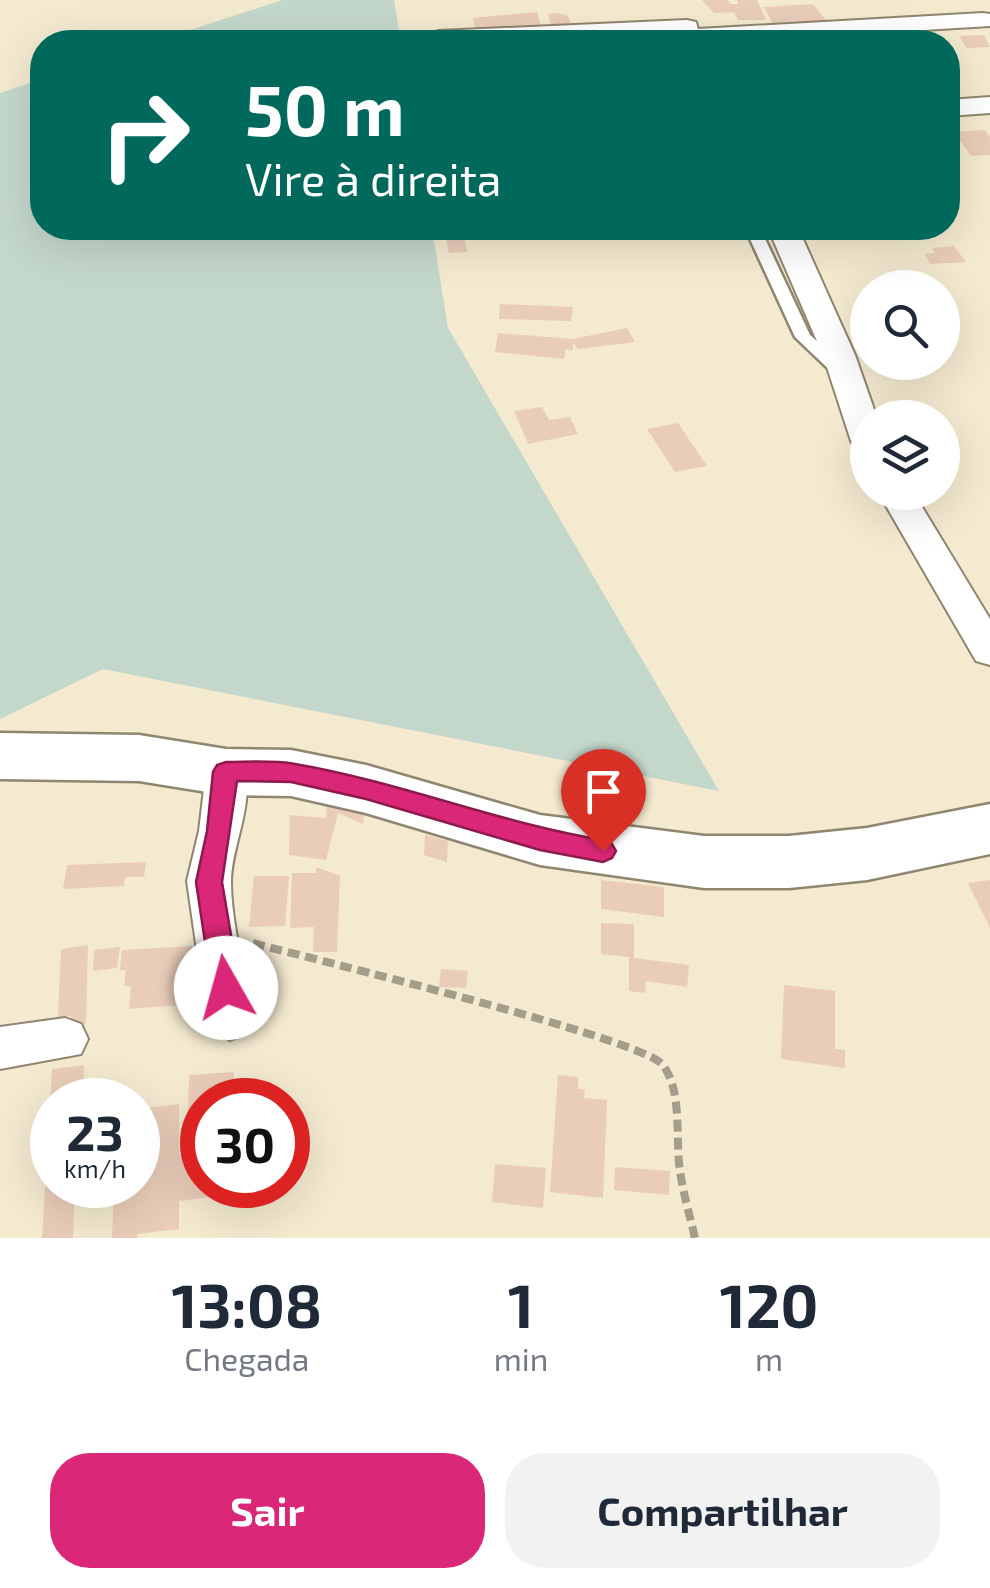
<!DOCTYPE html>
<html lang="pt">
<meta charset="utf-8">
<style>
body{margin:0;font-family:"Exo 2",sans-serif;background:#f2f2f3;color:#1f2937;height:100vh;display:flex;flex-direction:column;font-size:38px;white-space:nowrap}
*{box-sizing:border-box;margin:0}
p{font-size:32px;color:#747a83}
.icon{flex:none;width:55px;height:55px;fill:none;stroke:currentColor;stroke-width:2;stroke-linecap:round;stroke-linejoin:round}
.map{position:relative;height:1238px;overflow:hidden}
.sheet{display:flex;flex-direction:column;background:#fff;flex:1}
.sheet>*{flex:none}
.hud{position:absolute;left:30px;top:30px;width:930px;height:210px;border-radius:40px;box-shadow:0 10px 40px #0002;background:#00695c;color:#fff;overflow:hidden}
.tools{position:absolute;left:850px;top:270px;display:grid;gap:20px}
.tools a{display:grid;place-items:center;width:110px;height:110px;border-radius:50%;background:#fff;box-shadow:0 10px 40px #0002;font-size:50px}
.speed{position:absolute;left:30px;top:1078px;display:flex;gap:20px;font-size:50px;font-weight:700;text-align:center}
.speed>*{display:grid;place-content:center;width:130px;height:130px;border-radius:50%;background:#fff;box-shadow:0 10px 40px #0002;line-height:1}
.speed small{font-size:25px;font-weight:400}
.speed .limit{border:15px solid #d22;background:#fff;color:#111}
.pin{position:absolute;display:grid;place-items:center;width:85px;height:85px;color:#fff;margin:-102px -42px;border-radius:50% 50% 50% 0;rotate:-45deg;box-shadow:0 0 10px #0007}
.pin .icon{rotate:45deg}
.me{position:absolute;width:110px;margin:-55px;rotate:353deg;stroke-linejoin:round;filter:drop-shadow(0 0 8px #0008)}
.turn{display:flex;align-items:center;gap:35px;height:210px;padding:0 50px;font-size:45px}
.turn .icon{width:130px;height:130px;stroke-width:2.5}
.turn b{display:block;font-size:70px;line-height:85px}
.eta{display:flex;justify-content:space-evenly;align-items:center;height:170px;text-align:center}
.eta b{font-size:60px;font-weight:700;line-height:70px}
.primary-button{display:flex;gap:20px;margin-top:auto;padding:20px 50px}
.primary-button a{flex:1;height:115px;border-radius:40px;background:#db2777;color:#fff;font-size:40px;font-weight:700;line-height:115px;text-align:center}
.primary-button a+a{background:#f2f2f3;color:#1f2937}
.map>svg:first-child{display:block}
</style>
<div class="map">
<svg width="990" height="1238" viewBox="0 0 990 1238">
<rect width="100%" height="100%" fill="#f4ead0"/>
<path fill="#c4d7cb" d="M282,0H394L401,42H154Z
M42,79V228H432L448,328L719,791L103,669L0,719V93Z"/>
<path fill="#e9cdb9" d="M702,0H728L730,4H738L737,0H757L766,20H738L734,12L714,13Z
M813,4L829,24L772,23L764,7Z
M537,12L543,33L477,36L473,18Z
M558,13L568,16L572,28L552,29L548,14Z
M984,35L990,47L967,48L959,36Z
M985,130L990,137V155L971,156L954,132Z
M464,236L467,252L449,253L446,238Z
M954,246L966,262L930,264L925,254L935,253L932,248Z
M500,304L573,307L571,321L499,319Z
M627,328L635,342L578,349L573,342V350L566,349L564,359L495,352L498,333L573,339Z
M542,407L549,420L570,417L578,434L528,444L514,411Z
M678,423L707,466L675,472L647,429Z
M328,792L364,812L363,824L338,813L326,860L289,855L290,815L326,818Z
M425,835L448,841L447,862L424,855Z
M146,862L144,877H125L124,886L63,889L67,865Z
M316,867L340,876L337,952H313L314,927L290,928L292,873H316Z
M254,876H289L285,926L249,927Z
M601,880L664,887V917L601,909Z
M990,880V928L968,883Z
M601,923L634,924V958L689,965L687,987L646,981L645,993L629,991V957L601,954Z
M88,945L86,1024L70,1026L71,1016L58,1017L61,949Z
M192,946L193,1004L129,1009L131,986H124L126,970H120L122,950Z
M120,947L117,968L93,971L94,950Z
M441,969L468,971L466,988L439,987Z
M784,985L835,991V1049L845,1050V1068L781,1059Z
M84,1065L83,1100H50L52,1069Z
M234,1072L233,1100H202V1118L188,1119L189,1075Z
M558,1075L578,1077V1089H585L584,1098L607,1100L603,1198L550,1192Z
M179,1104V1155L199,1152V1141H202V1185H220V1196L179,1201V1229L137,1234V1238H112L114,1185H138V1109Z
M49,1105L52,1159L46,1160Z
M495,1164L546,1168L543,1208L492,1202Z
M615,1167L670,1171L669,1195L614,1190Z
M52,1168V1185H75L73,1238H42L46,1169Z"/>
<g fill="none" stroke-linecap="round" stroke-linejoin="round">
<defs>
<path id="lane" d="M745,228H760L810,335L848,368L851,372L848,376H836L795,337Z"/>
<path id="street" d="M983,13L990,14V26L726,42H685L682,35L429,42L426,38L438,31L687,20L696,22L698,29Z
M990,97V113L948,116V100Z
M768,228H798L855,355L877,418H868V452L856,449L851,441L823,355Z
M878,492H913L990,619V665L976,661Z
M226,756L240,761C259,796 231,844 231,882C231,922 246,979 253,1020L246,1034L230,1040L214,1034L207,1020L187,881L199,831L206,772L212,761Z
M65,1018L81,1024L88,1039L81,1054L0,1069V1027Z"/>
<path id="secondary" d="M0,733L139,735L226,749L291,750L366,765L540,815L704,836H789L867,828L990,804V854L867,880L789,888H704L540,865L366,813L291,796L226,795L139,781L0,779Z"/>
</defs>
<use href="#lane" stroke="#90866f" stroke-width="5"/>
<use href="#street" stroke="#90866f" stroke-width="4"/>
<use href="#secondary" stroke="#90866f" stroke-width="5"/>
<path stroke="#a49d89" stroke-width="8" stroke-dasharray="12 6" stroke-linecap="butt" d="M253,943C308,958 644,1039 663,1065C683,1092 675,1140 680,1171C683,1193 690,1216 695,1238"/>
<use href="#lane" fill="#fff" fill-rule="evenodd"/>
<use href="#street" fill="#fff" fill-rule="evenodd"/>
<use href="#secondary" fill="#fff" fill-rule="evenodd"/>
</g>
<path fill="#db2777" stroke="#8e194d" stroke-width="2.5" d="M226,762C248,762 273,760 295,764C400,782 499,823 603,840L612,844L616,851L612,858L603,862L540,850L366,799L291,782L237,781L222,882L240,988L236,996L226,1000L216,996L212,988L196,882L207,831L213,772L217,765Z"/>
</svg>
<div class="tools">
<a><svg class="icon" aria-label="search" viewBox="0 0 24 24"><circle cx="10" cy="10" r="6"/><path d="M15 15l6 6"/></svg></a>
<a><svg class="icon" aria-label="layers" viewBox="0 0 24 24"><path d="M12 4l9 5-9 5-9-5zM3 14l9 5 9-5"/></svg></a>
</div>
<div class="speed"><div>23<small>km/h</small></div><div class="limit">30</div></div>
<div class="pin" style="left:603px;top:851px;background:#d93025"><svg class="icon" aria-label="arrive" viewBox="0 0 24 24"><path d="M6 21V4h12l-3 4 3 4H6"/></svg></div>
<svg class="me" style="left:226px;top:988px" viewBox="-20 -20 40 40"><circle r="19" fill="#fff"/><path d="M0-13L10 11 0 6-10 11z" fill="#db2777"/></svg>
<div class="hud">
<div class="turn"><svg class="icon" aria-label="right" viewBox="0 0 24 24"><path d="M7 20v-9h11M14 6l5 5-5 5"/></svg><div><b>50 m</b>Vire à direita</div></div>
</div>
</div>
<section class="sheet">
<div class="eta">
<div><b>13:08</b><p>Chegada</p></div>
<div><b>1</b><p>min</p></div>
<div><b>120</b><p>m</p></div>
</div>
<div class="primary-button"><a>Sair</a><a>Compartilhar</a></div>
</section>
